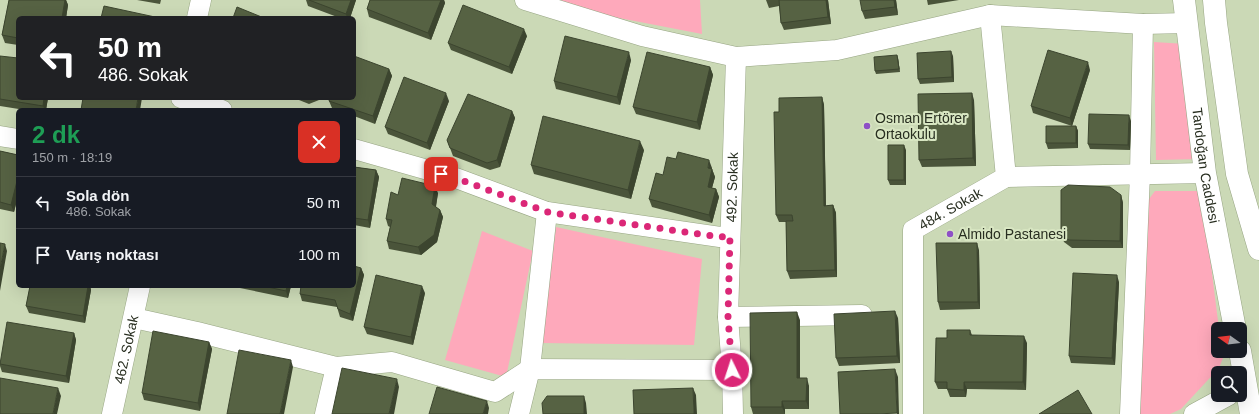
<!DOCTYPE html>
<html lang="tr">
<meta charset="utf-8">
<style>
body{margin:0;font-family:Helvetica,sans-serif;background:#242831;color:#f1f3f6;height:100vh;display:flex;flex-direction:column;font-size:15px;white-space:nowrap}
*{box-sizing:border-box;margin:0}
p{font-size:13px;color:#9ea1a6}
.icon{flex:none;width:22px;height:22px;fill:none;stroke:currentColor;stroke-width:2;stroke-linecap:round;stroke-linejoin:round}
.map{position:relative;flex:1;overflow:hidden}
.sheet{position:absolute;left:16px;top:108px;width:340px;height:180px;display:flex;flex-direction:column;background:#171b24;border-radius:6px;box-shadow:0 4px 16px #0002}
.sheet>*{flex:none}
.banner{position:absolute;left:16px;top:16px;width:340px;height:84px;border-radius:6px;box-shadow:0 4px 16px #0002;background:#202124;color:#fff;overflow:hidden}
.needle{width:26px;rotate:284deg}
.fabs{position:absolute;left:1211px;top:322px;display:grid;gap:8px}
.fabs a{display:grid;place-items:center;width:36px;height:36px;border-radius:6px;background:#171b24;box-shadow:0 4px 16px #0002;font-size:20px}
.pin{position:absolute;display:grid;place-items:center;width:34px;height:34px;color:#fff;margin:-17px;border-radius:8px;box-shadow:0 2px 6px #0006}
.me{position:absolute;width:44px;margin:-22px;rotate:356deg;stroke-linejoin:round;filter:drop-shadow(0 0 3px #0008)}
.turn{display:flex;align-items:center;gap:14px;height:84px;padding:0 16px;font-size:18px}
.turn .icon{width:52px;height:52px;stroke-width:2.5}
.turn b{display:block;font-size:28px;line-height:34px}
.round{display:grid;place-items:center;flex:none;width:42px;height:42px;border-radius:6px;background:#242831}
.summary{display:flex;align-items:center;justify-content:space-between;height:68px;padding:0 16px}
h1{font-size:24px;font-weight:800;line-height:30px;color:#1e9e55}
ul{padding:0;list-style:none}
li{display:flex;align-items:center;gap:12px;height:52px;padding:0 16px;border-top:1px solid #363941}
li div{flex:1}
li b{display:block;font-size:15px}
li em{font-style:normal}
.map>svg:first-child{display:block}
</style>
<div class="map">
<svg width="1259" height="414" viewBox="0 0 1259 414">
<rect width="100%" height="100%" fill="#cbd9b6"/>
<path fill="#fea9bb" d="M555,0H700L702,34L614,17Z
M1154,42L1186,44L1201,159L1156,160Z
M1155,191H1198L1202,195L1219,329H1218V351H1222L1223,358L1219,368L1181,409L1170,414H1138L1149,199Z
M556,227L702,259L694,345L542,343Z
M482,231L533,251L506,377L445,360Z"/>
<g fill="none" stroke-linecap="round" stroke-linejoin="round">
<defs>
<g id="minor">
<path d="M525,0L642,36L736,57L837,50L990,15L1143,24L1187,23"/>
<path d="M197,18L201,0"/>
<path d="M181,98L222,110"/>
<path d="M0,136L18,139"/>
<path d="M354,149L456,178L547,212L720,237L730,236"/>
<path d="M1006,177L1205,173"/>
<path d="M728,317L862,315"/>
<path d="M134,318L197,332L336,367L392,362L495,392L530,369L732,370"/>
<path id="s1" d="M112,414L140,286"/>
<path d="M325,414L336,367"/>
<path d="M519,414L530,369L547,212"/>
<path id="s2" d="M733,414L732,370L728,317L736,57"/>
<path id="s3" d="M913,414V230L1006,177L990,15"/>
<path d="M1130,414L1140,174L1143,24"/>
<path d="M1194,414L1229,395"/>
</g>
<g id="major">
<path id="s4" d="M1184,0L1205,173L1235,329"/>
<path d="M1214,0L1216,23L1237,174L1259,249"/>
<path d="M1240,351L1251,414"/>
</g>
</defs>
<use href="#minor" stroke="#97a583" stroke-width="21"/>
<use href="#major" stroke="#97a583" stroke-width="23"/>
<use href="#minor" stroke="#fff" stroke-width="20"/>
<use href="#major" stroke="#fff" stroke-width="22"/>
</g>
<path fill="#4a543a" d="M9,0H66L68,5L66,18H18V45L5,43L2,35Z
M137,0H161L160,4Z
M306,0H356L350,18H340L308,6Z
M370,0H444L445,3L431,40L369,17L367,9Z
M766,0H828L831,24L784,30L781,23L779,6L769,8Z
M896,0L898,15L865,19L862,11Z
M927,0H959L928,5Z
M527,36L512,74L451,50L448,43Z
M897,55L898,58L900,72L876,74L875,71Z
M0,56L48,98L46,110H25L0,106Z
M953,56L954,82L920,84L918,79Z
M631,60L620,105L556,89L554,81Z
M710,67L713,75L700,130L636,114L633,107Z
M389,69L392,76L375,124L354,116V110H337L332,108L329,101Z
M1090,70L1072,126L1033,113L1031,106Z
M822,97L824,105L826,206L833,205L836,213L837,277L790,279L787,271L786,222H779L776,215L779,112Z
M294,98H320L319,100L309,104Z
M974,100L976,166L922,167L919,160Z
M449,101L430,150L388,134L385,127Z
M512,111L515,118L500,167L490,170L453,156L447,140Z
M1131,121L1130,150L1090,149L1088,144Z
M1076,126L1078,131V148L1048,149L1046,143Z
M644,150L631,199L534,174L531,165Z
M906,150V185H890L888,180Z
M0,151L18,155V196L14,212L0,209Z
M676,159L712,168V169L715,177L712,188L716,189L719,197L712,223L652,207L649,199Z
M354,167L376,170L379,177L370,228L354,225Z
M438,193L436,207L440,210L443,217L437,242L421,255L389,249L387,241L390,227L388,226L386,219L398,195Z
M1121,195L1123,203V248H1072L1064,242L1061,235Z
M979,250L980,309L940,310L938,302Z
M361,268L364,275L353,321L340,317L337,307L302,301L300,294Z
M1119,282L1115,365L1071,363L1069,356Z
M30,286H90L91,290L85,323L29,313L26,306Z
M235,286H291L288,298L235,287Z
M425,293L413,345L367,334L364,327Z
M898,318L900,363L839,366L836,358Z
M800,320V378L809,386V409H785V414H753L751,407Z
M970,330L972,335L1027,343L1026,390L967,389L966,397H950L947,389H938L935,382Z
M74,333L76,340L69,383L2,372L0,366V362Z
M209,342L212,349L200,411L144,400L142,393Z"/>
<path fill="#3c452f" d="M65,0H66L68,5L66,18H62Z
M351,0H356L350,18H347L346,14Z
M441,0H444L445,3L431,40L428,33Z
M826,0H828L831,24L828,17Z
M894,0H896L898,15L895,7Z
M524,29L527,36L512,74L509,67Z
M951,51L953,56L954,82L952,77Z
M629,52L631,60L620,105L617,97Z
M897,55L898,58L900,72L899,69Z
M1088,62L1090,70L1072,126L1070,118Z
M710,67L713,75L700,130L697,122Z
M389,69L392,76L375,124L373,116Z
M446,93L449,101L430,150L427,143Z
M972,93L974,100L976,166L973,158Z
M822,97L824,105L826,213L824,206Z
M44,98H48L46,110H45L43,106Z
M138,98H142L140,110H136Z
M512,111L515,118L500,167L497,160Z
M1129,115L1131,121L1130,150L1128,145Z
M1076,126L1078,131V148L1076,143Z
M640,141L644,150L631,199L628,190Z
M904,145L906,150V185L904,180Z
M709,160L712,168L710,175L708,168Z
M712,169L715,177L710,195L708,187Z
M376,170L379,177L370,228L368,220Z
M18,177V196L14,212L11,205Z
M435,186L438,193L435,211L432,204Z
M716,189L719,197L712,223L709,215Z
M1121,195L1123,203V248L1120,241Z
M833,205L836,213L837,277L835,270Z
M440,210L443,217L437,242L421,255L418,247Z
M977,243L979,250L980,309L978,302Z
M5,244L7,251L0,291V269Z
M361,268L364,275L353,321L350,314Z
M1117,275L1119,282L1115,365L1112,358Z
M88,286H90L91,290L85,323L83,316Z
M287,286H291L288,298L286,291Z
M422,286L425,293L413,345L411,337Z
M895,311L898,318L900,363L897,356Z
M797,312L800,320V386L797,378Z
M74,333L76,340L69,383L66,376Z
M1024,336L1027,343L1026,390L1023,382Z
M209,342L212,349L200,411L198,403Z
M291,360L293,367L284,414H280Z
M895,369L898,377L899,414H897V413Z
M807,378L809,386V409L806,401Z
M397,379L399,387L394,414H389Z
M964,382L967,389L966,397L964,390Z
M58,388L61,396L57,414H53Z
M693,388L696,395L697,414H694Z
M584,396L586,403L587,414H584Z
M487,401L489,408L488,414H483Z
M782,401L785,409V414L782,407Z"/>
<path fill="#566243" stroke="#3c452f" d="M9,0H65L62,18H18V38L2,35Z
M309,0H351L346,14Z
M370,0H441L428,33L367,9Z
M779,0H826L828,17L781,23Z
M860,0H894L895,7L862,11Z
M463,5L524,29L509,67L448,43Z
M104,6L155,17V18H101Z
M237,7L264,18H233Z
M565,36L629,52L617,97L554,81Z
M1048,50L1088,62L1070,118L1031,106Z
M951,51L952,77L918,79L917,53Z
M647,52L710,67L697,122L633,107Z
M897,55L899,69L875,71L874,57Z
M0,56L18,58V98H44L43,106L0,99Z
M354,56L389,69L373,116L329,101L330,98H354Z
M404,77L446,93L427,143L385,127Z
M972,93L973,158L919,160L918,94Z
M468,94L512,111L497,160L487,163L450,148L447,140Z
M822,97L824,206L833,205L835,270L787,271L786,221H793L792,215H776L774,112H779V98Z
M83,98H138L136,110H81Z
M1089,114L1129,115L1128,145L1088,144Z
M543,116L640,141L628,190L531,165Z
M1046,126H1076V143H1046Z
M888,145H904V180H888Z
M0,151L18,155V177L11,205L0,202Z
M678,152L709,160L708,168L712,169L708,187L716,189L709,215L649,199L656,173L663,175L667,157L676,159Z
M354,167L376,170L368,220L354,218Z
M402,178L435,186L432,204L440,210L434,235L418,247L387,241L392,220L386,219L391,192L398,195Z
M1068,185L1110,187L1121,195L1120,241L1069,240L1061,235V190Z
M0,243L5,244L0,269Z
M936,243H977L978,302H938Z
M354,266L361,268L350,314L338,309L335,300L300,294L301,286H354Z
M1073,273L1117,275L1112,358L1069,356Z
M376,275L422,286L411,337L364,327Z
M30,286H88L83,316L26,306Z
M263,286H287L286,291Z
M895,311L897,356L836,358L834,314Z
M797,312V378H807L806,401H782V407H751L750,313Z
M7,322L74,333L66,376L0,364Z
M947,330H970V335L1024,336L1023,382H964V390L947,389V382H935L936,338H947Z
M153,331L209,342L198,403L142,393Z
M239,350L291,360L280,414H227Z
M342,368L397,379L389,414H332Z
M895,369L897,413L877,414H840L838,372Z
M0,378L58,388L53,414H0Z
M437,387L487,401L483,414H429Z
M693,388L694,414H634L633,390Z
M1078,390L1092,414H1039Z
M547,396H584V414H543L542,403Z"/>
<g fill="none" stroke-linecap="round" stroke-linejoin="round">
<path stroke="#db2777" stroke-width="7" stroke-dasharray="0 12.6" d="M441,174L456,178L547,212L720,237L730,236L728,317L732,370"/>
</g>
<g fill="#8e50c6" stroke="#d8e6c2" stroke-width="1.5">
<circle cx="867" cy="126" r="4"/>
<circle cx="950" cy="234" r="4"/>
</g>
<g text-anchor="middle" stroke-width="4" stroke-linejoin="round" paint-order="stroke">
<g font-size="14" fill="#282e20" stroke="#d8e6c2" text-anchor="start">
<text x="875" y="123">Osman Ertörer<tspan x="875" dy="16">Ortaokulu</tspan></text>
<text x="958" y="239">Almido Pastanesi</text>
</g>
<g font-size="14" fill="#282e20" stroke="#d8e6c2">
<text dy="5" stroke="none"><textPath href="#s4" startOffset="167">Tandoğan Caddesi</textPath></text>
<text dy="5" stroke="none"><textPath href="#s2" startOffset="227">492. Sokak</textPath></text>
<text dy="5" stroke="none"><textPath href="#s3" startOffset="227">484. Sokak</textPath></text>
<text dy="5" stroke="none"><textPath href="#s1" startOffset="66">462. Sokak</textPath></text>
</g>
</g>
</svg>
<div class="fabs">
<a><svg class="needle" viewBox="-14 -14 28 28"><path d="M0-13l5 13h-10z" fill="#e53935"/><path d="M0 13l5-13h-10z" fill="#9ea1a6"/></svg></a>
<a><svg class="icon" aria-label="search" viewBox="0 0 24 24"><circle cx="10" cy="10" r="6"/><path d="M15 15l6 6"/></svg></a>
</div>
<div class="pin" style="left:441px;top:174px;background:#d93025"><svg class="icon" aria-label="arrive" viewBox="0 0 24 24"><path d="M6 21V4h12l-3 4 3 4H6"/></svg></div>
<svg class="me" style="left:732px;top:370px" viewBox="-20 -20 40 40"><circle r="17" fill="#db2777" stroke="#fff" stroke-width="3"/><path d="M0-11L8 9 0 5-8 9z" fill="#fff"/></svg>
<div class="banner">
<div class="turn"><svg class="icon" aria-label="left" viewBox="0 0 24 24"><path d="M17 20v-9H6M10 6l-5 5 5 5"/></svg><div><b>50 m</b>486. Sokak</div></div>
</div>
<section class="sheet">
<div class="summary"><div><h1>2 dk</h1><p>150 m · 18:19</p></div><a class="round" style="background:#d93025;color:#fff"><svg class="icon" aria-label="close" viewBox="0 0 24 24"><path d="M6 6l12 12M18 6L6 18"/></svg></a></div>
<ul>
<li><svg class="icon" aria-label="left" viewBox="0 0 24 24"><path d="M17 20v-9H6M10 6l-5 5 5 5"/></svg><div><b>Sola dön</b><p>486. Sokak</p></div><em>50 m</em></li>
<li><svg class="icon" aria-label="arrive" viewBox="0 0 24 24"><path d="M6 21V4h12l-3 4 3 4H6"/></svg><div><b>Varış noktası</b></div><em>100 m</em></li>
</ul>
</section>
</div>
